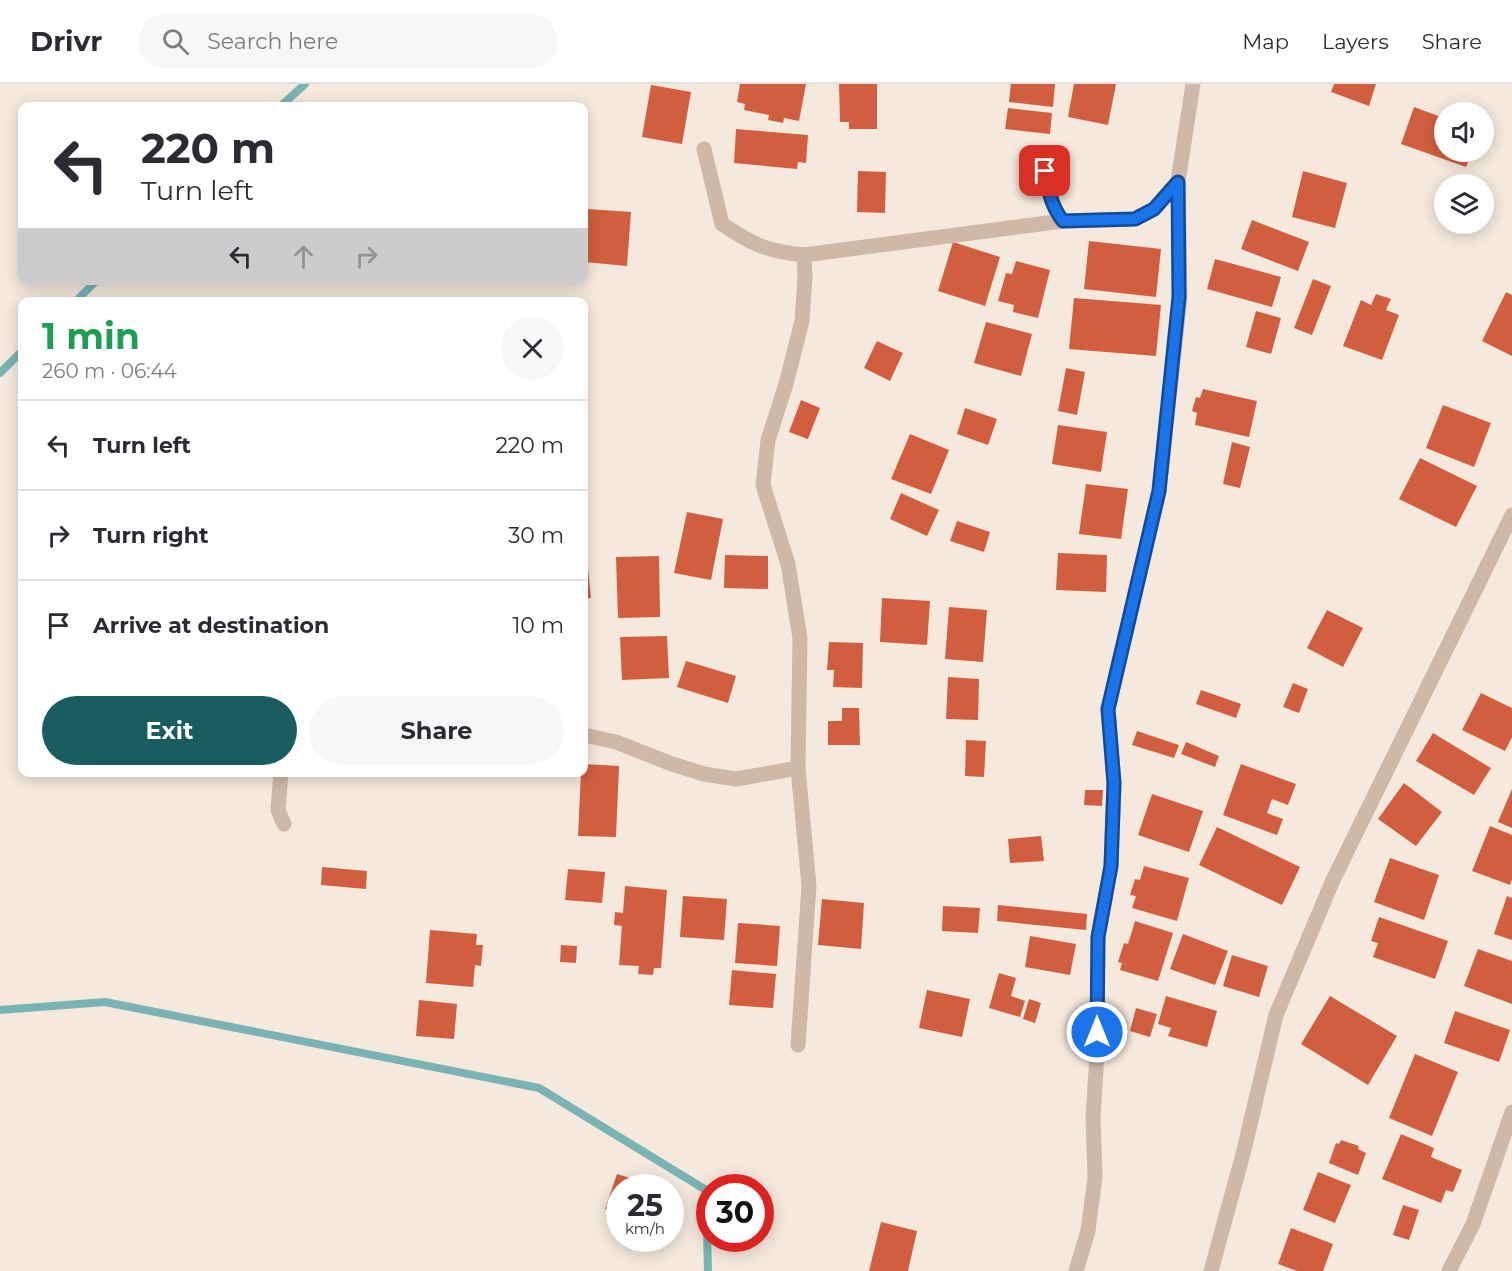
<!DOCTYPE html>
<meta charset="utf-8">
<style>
body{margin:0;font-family:Montserrat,sans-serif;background:#f7f7f7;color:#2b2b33;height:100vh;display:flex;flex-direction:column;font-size:22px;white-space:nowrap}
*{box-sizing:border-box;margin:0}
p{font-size:20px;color:#7c7c81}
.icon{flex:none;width:33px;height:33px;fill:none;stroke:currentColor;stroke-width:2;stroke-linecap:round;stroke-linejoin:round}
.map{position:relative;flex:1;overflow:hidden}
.side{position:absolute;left:18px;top:213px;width:570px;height:480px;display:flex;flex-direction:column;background:#fff;border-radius:12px;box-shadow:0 3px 15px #0003}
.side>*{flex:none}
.guide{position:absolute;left:18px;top:18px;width:570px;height:183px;border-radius:12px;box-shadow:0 3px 15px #0003;background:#fff;color:#2b2b33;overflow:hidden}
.buttons{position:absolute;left:1434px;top:18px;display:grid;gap:12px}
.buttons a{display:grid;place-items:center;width:60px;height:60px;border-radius:50%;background:#fff;box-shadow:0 3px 15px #0003;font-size:30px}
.speed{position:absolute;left:606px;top:1090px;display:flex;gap:12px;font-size:30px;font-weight:700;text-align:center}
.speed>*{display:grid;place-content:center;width:78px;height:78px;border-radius:50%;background:#fff;box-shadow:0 3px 15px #0003;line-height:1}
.speed small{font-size:15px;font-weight:400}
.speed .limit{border:9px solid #d22;background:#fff;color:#111}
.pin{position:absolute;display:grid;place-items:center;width:51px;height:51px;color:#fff;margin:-26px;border-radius:12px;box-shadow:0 3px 9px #0006}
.me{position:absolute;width:66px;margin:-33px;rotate:0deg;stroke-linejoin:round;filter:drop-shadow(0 0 4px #0008)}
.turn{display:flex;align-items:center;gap:21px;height:126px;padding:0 24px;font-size:27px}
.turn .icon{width:78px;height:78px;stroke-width:2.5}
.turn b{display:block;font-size:42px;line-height:51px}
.lanes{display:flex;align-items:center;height:57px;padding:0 24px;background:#0003;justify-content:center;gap:30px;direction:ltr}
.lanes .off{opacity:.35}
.round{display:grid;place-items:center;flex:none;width:63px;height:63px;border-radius:32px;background:#f7f7f7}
.head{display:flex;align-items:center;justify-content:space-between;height:102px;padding:0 24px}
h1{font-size:36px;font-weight:700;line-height:45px;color:#1e9e55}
.cta{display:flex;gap:12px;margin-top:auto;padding:12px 24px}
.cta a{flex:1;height:69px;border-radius:36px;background:#1a5d60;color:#fff;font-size:24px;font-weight:700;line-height:69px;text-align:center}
.cta a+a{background:#f7f7f7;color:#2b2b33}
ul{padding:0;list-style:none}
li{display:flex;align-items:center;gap:18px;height:90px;padding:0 24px;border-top:2px solid #e1e1e2}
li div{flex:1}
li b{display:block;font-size:22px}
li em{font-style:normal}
header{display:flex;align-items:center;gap:36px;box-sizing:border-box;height:84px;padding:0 30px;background:#fff;border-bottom:2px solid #e1e1e2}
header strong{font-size:28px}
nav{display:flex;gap:33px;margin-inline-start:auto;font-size:21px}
.search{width:420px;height:54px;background:#f7f7f7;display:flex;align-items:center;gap:15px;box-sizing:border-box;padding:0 21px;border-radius:33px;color:#7c7c81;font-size:22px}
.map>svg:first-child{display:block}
</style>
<header>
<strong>Drivr</strong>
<div class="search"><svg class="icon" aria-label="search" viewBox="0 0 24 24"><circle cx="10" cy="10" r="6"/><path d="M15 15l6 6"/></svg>Search here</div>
<nav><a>Map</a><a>Layers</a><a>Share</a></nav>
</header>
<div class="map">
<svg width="1512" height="1187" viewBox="0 0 1512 1187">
<rect width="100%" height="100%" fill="#f5e9dd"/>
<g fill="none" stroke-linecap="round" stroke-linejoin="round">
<path stroke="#79b3b4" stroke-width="8" d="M281,22L305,0
M75,218L97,196
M0,289L22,267
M0,926L105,918L539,1004L706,1106L708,1187"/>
</g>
<path fill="#d15f3f" d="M740,0H806L799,37L784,34L783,39L768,36L769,31L744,26L745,20L737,18Z
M839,0H877V45H849V38H840Z
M1011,0H1055L1053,23L1009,18Z
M1074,0H1116L1108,41L1068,33Z
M1334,0H1376L1369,22L1331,8Z
M651,1L691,8L682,60L642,53Z
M1414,23L1444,34V68H1472L1466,83L1401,60Z
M1008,24L1052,29L1050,50L1005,45Z
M736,45L808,51L806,79L798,78L797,85L734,79Z
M858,87L886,88L885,129L857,128Z
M1303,87L1347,99L1335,144L1292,133Z
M588,125L631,128L627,182L584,178Z
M1252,136L1309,158L1298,187L1241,165Z
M1089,157L1161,165L1156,213L1084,205Z
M953,158L1000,173L985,222L938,207Z
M1215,175L1281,193L1272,223L1207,205Z
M1016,177L1050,186L1038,234L1013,228L1014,221L998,217L1006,189L1012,190Z
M1313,195L1331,202L1312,251L1294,244Z
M1506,208L1512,211V272L1482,257Z
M1376,210L1391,215L1386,226L1399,231L1382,276L1343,262L1361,216L1371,221Z
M1074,214L1161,221L1156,272L1069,265Z
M1256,227L1281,234L1271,270L1246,263Z
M986,238L1032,250L1021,292L974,279Z
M877,257L903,269L890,297L864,284Z
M1066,284L1085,288L1077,331L1058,327Z
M1203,305L1257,317L1249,353L1195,341L1197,329L1192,327L1196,313L1200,314Z
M801,316L820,324L808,355L789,348Z
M1443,321L1491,339L1474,383L1426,364Z
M965,324L997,335L988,361L957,350Z
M1058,341L1107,348L1101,388L1052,380Z
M910,350L949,366L931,410L891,395Z
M1232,358L1250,363L1240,404L1223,400Z
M1420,374L1477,402L1456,443L1399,415Z
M1086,400L1128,405L1121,455L1079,450Z
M901,409L939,426L927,452L890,435Z
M687,428L723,435L711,496L674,489Z
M957,437L990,448L984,468L950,457Z
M1058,469L1107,471L1106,508L1056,506Z
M725,471L768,472V505L724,504Z
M659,472L660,533L618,534L616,473Z
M588,484L591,514L584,515V485Z
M882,514L930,517L927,561L880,558Z
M949,523L987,526L983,578L945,575Z
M1327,526L1363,544L1343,583L1307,564Z
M667,552L669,594L622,596L620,553Z
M829,558L863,559L862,604L833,603L834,586H827Z
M686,577L736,592L728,619L677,603Z
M948,593L979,595L978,636L946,635Z
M1293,599L1308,605L1299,629L1283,623Z
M1201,606L1241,620L1236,634L1196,620Z
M1481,609L1512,624V653L1505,667L1462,646Z
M842,624H859L860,661H828V637H842Z
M1137,647L1179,661L1174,674L1132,661Z
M1433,649L1491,684L1474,711L1416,677Z
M966,656L986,657L984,693L965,692Z
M1186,658L1219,672L1215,683L1181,670Z
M584,680L619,682L616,753L578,752L581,688H584Z
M1241,680L1296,700L1288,721L1272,715L1267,729L1283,735L1277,751L1223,731Z
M1404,699L1442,728L1416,762L1378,735Z
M1512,705V744L1498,738Z
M1085,706H1103L1102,722L1084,721Z
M1152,710L1203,727L1189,768L1138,751Z
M1490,742L1512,751V795L1510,801L1472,787Z
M1217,743L1300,783L1282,821L1199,781Z
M1041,752L1044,777L1010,779L1008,755Z
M1390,774L1439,791L1424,836L1374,818Z
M1144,782L1189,794L1177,837L1132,824L1136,812L1130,811L1135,795L1140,796Z
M322,783L367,787L366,805L321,801Z
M568,785L605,788L602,819L565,816Z
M625,802L667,806L661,884H654L653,891L638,890L639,882L619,881L622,842L614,841L615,828L623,829Z
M683,812L727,815L724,856L680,853Z
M1507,812L1512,814V856L1494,850Z
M822,815L864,819L861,865L818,861Z
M998,821L1087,830L1086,846L997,837Z
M943,822L980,824L978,849L942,847Z
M1379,833L1448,857L1435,895L1373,873L1378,859L1371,857Z
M1135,837L1173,849L1158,897L1120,886L1122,879L1118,878L1124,859L1128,860Z
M738,839L780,842L777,882L735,879Z
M430,846L477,850L476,861H483L481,882L475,881L473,903L426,899Z
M1183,850L1228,867L1215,901L1170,885Z
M1030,852L1076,860L1070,891L1025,883Z
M561,861L577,862L576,879L560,878Z
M1478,865L1512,877V920L1464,902Z
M1232,871L1268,882L1259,913L1223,902Z
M732,886L776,890L773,924L729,921Z
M999,889L1016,894L1011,912L1025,917L1020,933L989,924Z
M927,906L970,915L962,953L919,944Z
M1166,912L1217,927L1207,963L1168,952L1171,944L1158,940Z
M1330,912L1397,952L1368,1001L1301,960Z
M1029,915L1041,919L1035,939L1023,935Z
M419,916L457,920L454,955L416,952Z
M1136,924L1157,930L1150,953L1130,947Z
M1455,927L1510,946L1499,978L1444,959Z
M1415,970L1458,988L1432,1052L1389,1034Z
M1401,1050L1434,1064L1431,1073L1462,1086L1453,1108L1446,1106L1441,1119L1382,1095Z
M1341,1056L1359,1062L1358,1065L1366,1069L1358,1091L1329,1079L1336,1059L1339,1060Z
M1318,1088L1351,1101L1335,1139L1303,1126Z
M617,1090L637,1096L635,1104H620V1130L605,1125Z
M1403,1121L1419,1126L1409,1156L1393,1151Z
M881,1138L917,1147L908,1187H869Z
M1291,1144L1333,1160L1323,1187H1297L1278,1180Z"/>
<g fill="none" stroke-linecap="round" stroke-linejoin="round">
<path stroke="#ceb8a7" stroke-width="15" d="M704,65L722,140C753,161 767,167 804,171L1063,137L1135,135L1154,125L1178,97
M1045,87C1048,105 1051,123 1063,137
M584,651L616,658L672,680L704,690L736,695L798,684
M281,688L278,726L284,740
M798,961L809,802L798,684L800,554L788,480L763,401L768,356L786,300L802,237L805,193L804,171
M1076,1187L1088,1147L1095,1093L1093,1033L1097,971L1098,853L1111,782L1114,699L1108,625L1159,407L1180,213L1178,97L1193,0
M1211,1187L1243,1070L1276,931L1333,796L1512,431
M1449,1187L1473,1140L1512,1028"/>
</g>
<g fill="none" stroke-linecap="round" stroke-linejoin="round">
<defs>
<path id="route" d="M1045,87C1048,105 1051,122 1063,137L1135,135L1154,125L1178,98L1179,213L1159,407L1108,625L1114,699L1111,782L1098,853L1097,948"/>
</defs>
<use href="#route" stroke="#114b97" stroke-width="15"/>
<use href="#route" stroke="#1a73e8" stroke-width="10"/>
</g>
</svg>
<div class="buttons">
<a><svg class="icon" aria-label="sound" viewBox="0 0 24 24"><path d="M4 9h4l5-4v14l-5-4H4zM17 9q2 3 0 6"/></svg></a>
<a><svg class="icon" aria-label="layers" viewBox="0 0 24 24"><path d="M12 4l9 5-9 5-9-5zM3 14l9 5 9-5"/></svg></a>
</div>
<div class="speed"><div>25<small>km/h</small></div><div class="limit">30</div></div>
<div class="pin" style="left:1045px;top:87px;background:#d93025"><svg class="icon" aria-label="arrive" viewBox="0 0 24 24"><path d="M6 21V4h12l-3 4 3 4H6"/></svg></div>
<svg class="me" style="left:1097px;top:948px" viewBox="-20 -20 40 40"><circle r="17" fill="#1a73e8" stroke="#fff" stroke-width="3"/><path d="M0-11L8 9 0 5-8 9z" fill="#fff"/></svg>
<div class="guide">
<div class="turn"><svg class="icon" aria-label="left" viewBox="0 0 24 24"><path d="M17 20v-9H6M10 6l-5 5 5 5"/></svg><div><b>220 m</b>Turn left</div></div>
<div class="lanes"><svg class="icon" aria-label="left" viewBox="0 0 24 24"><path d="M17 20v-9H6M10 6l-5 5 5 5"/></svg><svg class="icon off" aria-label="ahead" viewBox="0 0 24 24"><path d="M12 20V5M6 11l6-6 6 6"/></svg><svg class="icon off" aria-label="right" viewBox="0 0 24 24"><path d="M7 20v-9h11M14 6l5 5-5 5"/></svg></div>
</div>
<section class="side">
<div class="head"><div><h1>1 min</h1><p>260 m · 06:44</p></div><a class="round"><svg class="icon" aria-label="close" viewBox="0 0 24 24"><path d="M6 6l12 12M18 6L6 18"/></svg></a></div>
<ul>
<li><svg class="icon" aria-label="left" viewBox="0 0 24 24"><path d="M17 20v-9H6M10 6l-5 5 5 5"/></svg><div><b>Turn left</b></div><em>220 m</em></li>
<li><svg class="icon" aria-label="right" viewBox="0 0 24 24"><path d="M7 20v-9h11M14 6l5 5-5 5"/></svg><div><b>Turn right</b></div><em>30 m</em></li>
<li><svg class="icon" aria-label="arrive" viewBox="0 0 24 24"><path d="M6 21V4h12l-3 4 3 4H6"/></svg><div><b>Arrive at destination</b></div><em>10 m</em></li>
</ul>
<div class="cta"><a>Exit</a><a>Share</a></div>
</section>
</div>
